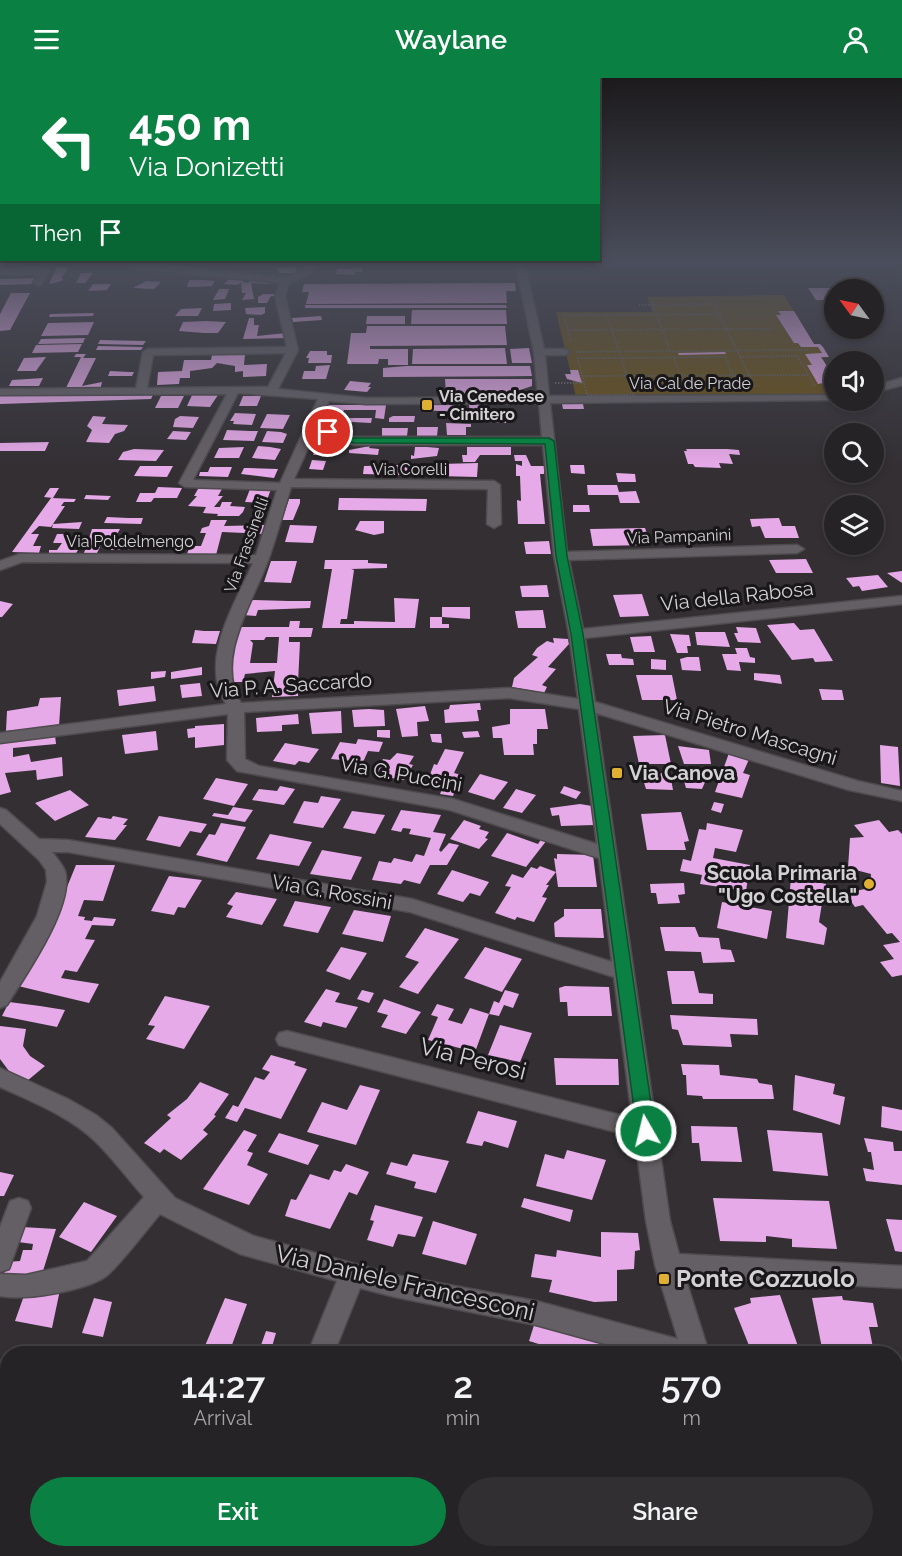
<!DOCTYPE html>
<style>
body{margin:0;font-family:Raleway,sans-serif;background:#322f32;color:#f1f3f6;height:100vh;display:flex;flex-direction:column;font-size:22px;white-space:nowrap}
*{box-sizing:border-box;margin:0}
p{font-size:20px;color:#a4a4a7}
.icon{flex:none;width:33px;height:33px;fill:none;stroke:currentColor;stroke-width:2;stroke-linecap:round;stroke-linejoin:round}
.map{position:relative;flex:1;overflow:hidden}
.details{position:absolute;left:0px;top:1268px;width:903px;height:212px;display:flex;flex-direction:column;background:#262326;border-radius:24px 24px 0 0;box-shadow:0 3px 9px #0003,0 0 0 2px #424043}
.details>*{flex:none}
.hud{position:absolute;left:0px;top:0px;width:600px;height:183px;box-shadow:0 3px 9px #0003,0 0 0 2px #424043;background:#0b8043;color:#fff;overflow:hidden}
.needle{width:39px;rotate:303deg}
.tools{position:absolute;left:824px;top:201px;display:grid;gap:12px}
.tools a{display:grid;place-items:center;width:60px;height:60px;border-radius:50%;background:#262326;box-shadow:0 3px 9px #0003,0 0 0 2px #424043;font-size:30px}
.pin{position:absolute;display:grid;place-items:center;width:51px;height:51px;color:#fff;margin:-26px;border:3px solid #fff;border-radius:50%;box-shadow:0 2px 6px #0007}
.me{position:absolute;width:66px;margin:-33px;rotate:352deg;stroke-linejoin:round;filter:drop-shadow(0 0 4px #0008)}
.turn{display:flex;align-items:center;gap:21px;height:126px;padding:0 30px;font-size:27px}
.turn .icon{width:78px;height:78px;stroke-width:2.5}
.turn b{display:block;font-size:42px;line-height:51px}
.then{display:flex;align-items:center;height:57px;padding:0 30px;background:#0003;gap:12px;font-size:22px}
.eta{display:flex;justify-content:space-evenly;align-items:center;height:102px;text-align:center}
.eta b{font-size:36px;font-weight:600;line-height:42px}
.cta{display:flex;gap:12px;margin-top:auto;padding:12px 30px}
.cta a{flex:1;height:69px;border-radius:36px;background:#0b8043;color:#fff;font-size:24px;font-weight:600;line-height:69px;text-align:center}
.cta a+a{background:#322f32;color:#f1f3f6}
header{display:flex;justify-content:space-between;align-items:center;height:78px;padding:0 30px;background:#0b8043;color:#fff;font-size:27px;font-weight:600}
.map>svg:first-child{display:block}
</style>
<header><svg class="icon" aria-label="menu" viewBox="0 0 24 24"><path d="M4 6h16M4 12h16M4 18h16"/></svg>Waylane<svg class="icon" aria-label="person" viewBox="0 0 24 24"><circle cx="12" cy="8" r="4"/><path d="M4 21q1-7 8-7t8 7"/></svg></header>
<div class="map">
<svg width="902" height="1478" viewBox="0 0 902 1478">
<rect width="100%" height="100%" fill="#332f33"/>
<path fill="#6a5113" d="M784,217L814,266H820L829,279L822,280L834,299V313L829,314L831,318L576,320L572,301H567L565,296H571L556,234H652L647,219Z"/>
<g fill="none" stroke-linecap="round" stroke-linejoin="round">
<path stroke="#281d03" stroke-width="9" d="M896,1337H902
M219,1472L263,1478
M158,1478L205,1472
M481,1478L492,1472"/>
</g>
<path fill="#e7aae9" fill-rule="evenodd" d="M57,189L69,190L61,200H63L62,203L49,206Z
M296,189V195H279L277,190Z
M362,190V194H355L354,197L336,196L337,191Z
M81,195H93L85,205H76Z
M231,199L249,200L237,207L224,206Z
M37,200L34,206L0,207V201Z
M252,201L272,203L269,206L251,205L254,221L242,222L246,215H242L241,204L248,205Z
M189,202H203L215,203L212,208L187,209Z
M146,203L161,204L154,211L133,210Z
M515,205L516,213H506L507,225L306,226L309,214H302L304,206Z
M93,206H111L107,212L88,213Z
M808,210H834V222H816Z
M219,211H229L225,221L213,222Z
M11,215H30L10,252L0,253V236Z
M263,216H278V219L271,218L267,225H258V219Z
M231,225V232L213,233L214,226Z
M305,227H506L507,230H305Z
M265,229V235L261,237L246,236L245,230Z
M202,230L198,238H175L181,231Z
M412,232H506L507,246H411Z
M778,233H794L814,266H820L823,269L829,279H821L834,299V313H828L823,305L818,306L807,287H812L805,276L822,275L818,269H801L798,265H794L776,237H781Z
M94,235L93,238L49,239L50,236Z
M321,238L322,242L293,244L292,240Z
M367,238H405V246H366Z
M249,240H254V247H259L257,258L286,255L287,260L243,261Z
M94,244L88,257L41,258L48,245Z
M183,244L206,243L226,244L218,255H204L179,253Z
M367,248H505L507,267L370,268V271H408V287H388V281H379L378,286H347L351,255H366Z
M85,260L83,265L38,266L41,261Z
M100,262L146,263L143,267L98,266Z
M82,266L78,274L32,275L36,267Z
M98,268L143,269L141,272H96Z
M505,270L507,286H412L413,271Z
M529,270L532,285H512L510,271Z
M310,273H327V277H332L331,285H308L309,280H306Z
M725,274L726,276L679,277L678,275Z
M76,276H86L83,280H96L82,308L102,304L100,312H65L81,279H74Z
M245,276L244,287L267,286L266,298L243,299V293L235,294V288L217,285L212,290L190,293V300H180L179,306L157,307L158,294L182,293L184,282H211L212,277Z
M46,279L36,293H17L24,280Z
M330,287L326,301H302L304,293H315L316,288Z
M406,288H530L532,298L383,299V290Z
M570,292H578L582,305L567,301L565,296H571Z
M110,293L129,294H134L132,298H108Z
M43,300L39,308H9L12,302Z
M445,301H532V308L511,315L446,316Z
M350,303L371,305L368,309H371L367,314L344,312Z
M154,315L151,321L0,326V317Z
M193,315L211,316L218,317L210,329L187,328Z
M161,318H184L178,330H155Z
M243,318H261L257,328H239Z
M433,326L455,327L454,334L424,332V330L433,329Z
M486,326L487,330H479V336L470,335L469,327Z
M562,326H583L584,331H563Z
M328,327H386L384,341L375,340L376,332H344L342,336L343,340H372L371,345L334,343L330,352L316,351Z
M235,335L256,336L252,347L233,346L234,343H230Z
M483,335H507L506,345L480,344L479,338H484Z
M267,336L290,337L283,351L260,350Z
M93,338L106,339L102,346L128,347L124,353L115,356L109,365L86,364L92,352L87,348Z
M180,338L199,339L193,350L173,349L175,341Z
M393,338H415L414,344H389V340Z
M446,345L471,346V349H466V357H447Z
M417,349H438L437,358H417Z
M382,350H408L407,358H382Z
M227,352L250,353H258L254,363L223,362Z
M173,353L191,354L186,362L167,361Z
M267,353L281,354L287,356L283,365L262,364Z
M315,355H330L325,366L310,365Z
M49,364L45,373H0V365Z
M258,368L270,369L281,371L275,382L252,380Z
M370,368L369,370L379,371L378,377L349,375V372Z
M244,369L239,380H214L219,370Z
M316,369H341L338,377H313Z
M415,369H427L439,370L437,378L411,381V377L414,378Z
M467,369H511V377H480L475,384H463L462,377H467Z
M134,371L164,372L156,383L118,382L123,374Z
M686,371H727L739,372L740,377L729,376L733,386L719,385L721,390L695,389L693,386H688L684,373H687Z
M514,377H526L531,388H544V396H540L545,446H518L517,422L521,423L520,398H516V386L522,388V383H515Z
M312,382L326,383L323,392L309,391Z
M478,385L477,399L363,396L364,388Z
M570,387H584L585,396L571,395Z
M140,388H173L167,399L134,398Z
M210,389H232L228,399L199,398L200,394H208Z
M244,390H248L278,391L274,400L241,396Z
M616,395L635,396L636,404H618Z
M587,407H617L619,414L636,413L640,425H620L618,417H588Z
M158,409L182,410L177,420H154L151,424H136L140,415H155Z
M50,410H59L53,420L44,419Z
M198,411H222L218,418H223L214,429H220L222,424H232L230,428L245,429L243,434L239,438H217L218,436L203,435L206,429L188,428L197,418H194Z
M250,411H271L266,425L245,424Z
M86,417L111,418L108,422L84,421Z
M51,420L76,421L74,424H64L61,428H65L53,446L82,444L79,451L52,450L53,446L51,449L39,448L31,456H39L33,468H41L39,475L12,474Z
M339,420H347L427,421L426,433L338,432Z
M289,421H300V425L293,442H282Z
M573,427H589L590,434H573Z
M107,439L128,440H143L141,446L104,445Z
M779,440L782,448H795L799,460H765L760,448L752,449L750,441Z
M211,442H227L224,448L271,447L268,456L222,454L216,477L187,476L190,468H201L206,455H200L202,450L209,448Z
M360,443H384V455L374,457L355,452Z
M290,447L317,448L313,465L285,464Z
M645,450L651,467L593,468L590,451Z
M92,451H120L116,458H105L102,464H95L93,469H100L97,475H84Z
M57,456H69L65,462H75L70,472H78L75,477H49V472H57L62,465H53Z
M126,458L138,459L135,471L111,472L113,463H124Z
M549,463L551,476H526L524,464Z
M806,481L813,495H776L769,482Z
M325,482H368V485L387,486V490L351,491L354,492L347,541H341L340,546H354V543L395,544L394,520L419,521L415,550H322L332,491H324Z
M271,483H297L291,505L264,504Z
M902,493V505L887,495Z
M878,497L888,509L862,513L859,508L853,509L846,500Z
M547,507L549,519H522L520,508Z
M642,516L649,538L620,539L613,517Z
M254,522L289,523H311L310,530L258,532L256,538L243,537L247,523Z
M0,523L13,526L2,539H0Z
M442,529H470V541L442,539Z
M543,532L546,550H518L515,533Z
M430,539H442V546H449V550H430Z
M290,543H300L299,550H313L311,559H289V564H300L298,605L316,604V607H306V611L298,612V618L272,619L275,593L245,596L243,604H232L230,588L237,549H289ZM266,559H279L277,585H250L253,565L250,562H264Z
M794,545L800,552L814,551L833,583L815,584L813,580L792,582L767,547Z
M736,549L756,550L761,565L738,564L734,555H738Z
M195,552L204,553H220L216,566L192,565Z
M695,554H725L730,569L697,567Z
M670,556L689,557L691,568H687L688,575H677Z
M651,558L655,574H634L630,559Z
M553,560L568,561L569,566L548,589L556,591L542,607L547,609L544,615L512,609L514,600L538,579L532,577L537,570L547,563L554,565Z
M735,570H747L750,579L755,580V585L739,584L741,593L727,592L722,576H737Z
M606,576H621L622,580L633,581L634,587H609Z
M687,579H699L701,593L682,592L680,581Z
M651,581L666,582V592L651,591Z
M202,589V597L171,601V594Z
M166,593L165,599L151,601V594Z
M754,595L780,597L782,606L754,602Z
M636,597H672L677,622H642Z
M200,605L202,618L182,620L180,607Z
M154,608L156,623L119,628L117,612Z
M819,611L842,612L844,622H822Z
M61,619L59,648L6,653L7,633L38,628L40,620Z
M480,625L481,632H477L479,643L445,645L444,632L449,631L450,627Z
M425,628L429,643L417,644L418,658L402,659L396,631Z
M369,631L384,632L385,648L354,649L352,632Z
M510,631H545L548,651H537V666H533L534,677H504L502,660H493L492,649L510,646Z
M341,633L342,655L312,656L309,635Z
M298,636L299,646L282,647V653L257,654L256,640Z
M224,646V667L195,670V659L188,660L187,651L195,650V648Z
M377,652H390V660L377,659Z
M156,653L158,672L125,676L122,657Z
M478,653L480,659L464,660L462,654Z
M430,656H441L442,665L432,664Z
M55,657L56,666L13,670V679L29,676L31,684L62,679L63,698L37,702L36,692L5,695L11,714L0,717V664Z
M665,657L671,686H639L633,658Z
M358,661L383,664L379,674L368,673L363,684L331,681L340,664L356,666Z
M285,665L319,671L309,685L299,683L295,687L273,683Z
M880,667L898,669L900,708L881,705Z
M678,668L709,672L711,686H684Z
M445,671L464,674L454,695L461,697L453,718L440,716L443,709L426,707L434,686L437,687Z
M397,675L414,678L409,686L413,687L404,702L374,697L383,681L390,682Z
M729,675L750,679L743,695L750,697L742,720L715,714Z
M641,695H670L673,712L646,711Z
M703,695L706,702L702,711L686,710L682,696Z
M480,696L508,704L494,722L468,714Z
M216,700L248,706L234,728L203,721Z
M280,708L295,711L284,727L252,722L259,711L277,713Z
M564,708L581,714L576,721L560,715Z
M516,711L536,717L522,735L503,730Z
M70,712L89,727L55,743L35,725Z
M321,718L341,721L323,750L293,745L304,723L318,725Z
M714,724L724,726L721,735L711,732Z
M580,726L592,728L594,747L561,748L559,737L552,738L550,730Z
M233,729L253,732L245,744L212,738L214,735L228,737Z
M401,732L441,737L433,754L446,756L439,772L441,774L449,765L459,767L447,787H430L420,806L404,802L401,806L372,802L379,783L391,785L394,780L412,784L416,776L424,778L431,760L409,756L411,751L403,750L401,754L391,752Z
M352,733L385,737L375,756L343,750Z
M681,734L689,763L684,764L686,772H647L641,736Z
M113,738L128,741L123,747H127L115,762L85,759L98,739L111,741Z
M159,738L196,744L207,746L201,755L190,753L180,769L146,762Z
M464,742L481,748L479,751L489,754L485,760L488,761L479,771L450,761Z
M879,742L889,754L898,752L902,756V897L892,899L880,884L894,881L883,867L900,864L892,855L887,856L863,827L855,829L845,815L870,810L871,796L848,790L850,760L864,759L854,747Z
M221,745L246,749L227,784L196,777L209,756L215,757Z
M707,745L743,752L736,774L715,770L713,780L750,787L746,813L700,806L702,797L680,793L683,781L691,783L699,751L706,752Z
M507,755L538,766L542,760L547,762L526,789L491,778Z
M270,756L312,764L299,788L256,781Z
M322,772L362,779L351,802L310,796Z
M557,776L593,777L597,809H558L556,794L546,807H549L542,819L547,820L534,844L517,839L515,842L495,835L511,809L505,808L512,796L523,800L531,789L537,791L540,788L556,794L554,780L557,781Z
M76,787H115L103,823L84,822L78,838L85,839L84,842L92,843L94,839L116,841L113,848L92,847L85,861L95,862L77,894L65,892L61,900L99,906L89,925L18,908L56,836Z
M452,792L489,804L480,818L470,815L463,824L437,816Z
M169,798L202,802L185,830L178,829L174,837L151,833Z
M791,799L826,806L827,822L822,825L819,844L827,850L824,867L786,860Z
M684,805L685,816L678,817L680,825L658,826L656,815H651L650,806Z
M236,814L277,821L262,847L226,839L233,828L227,826Z
M295,823L331,829L318,855L283,848Z
M722,824L772,833L767,861L717,850Z
M564,831H601L604,860L555,859L554,845L564,838Z
M354,832L391,838L383,864L342,856Z
M660,849H695L699,859L719,860L721,871L731,872L735,884L703,885L701,874L665,873Z
M425,850L459,861L418,916L399,909L419,884L405,879Z
M341,869L367,875L350,902L326,893Z
M485,869L522,881L502,914L464,900Z
M667,893H694L699,915L713,916V926H672Z
M565,908L609,909L612,938H568L567,924H560L559,910Z
M326,911L340,915L335,924L358,929L346,950L323,944L321,949L304,944Z
M362,912L374,915L369,925L357,921Z
M505,912L519,916L513,930L504,927L499,938L489,936L475,974L428,962L438,939L431,937L437,926L454,931L448,942L462,946L470,930L489,936L494,923L499,925Z
M165,918L210,928L184,971L146,961L155,948L148,947Z
M384,921L421,934L406,956L381,949L388,937L377,934Z
M9,924L40,928L65,932L57,949L2,938Z
M670,937L757,941L758,957L730,956L732,969L683,967L678,952L672,951Z
M500,947L532,955L520,984L488,977Z
M0,948L26,951L23,968L30,978L45,988L27,1003L9,993L0,981Z
M271,977L296,984L294,987L307,991L281,1041L245,1030L237,1044L225,1040L233,1027L238,1029L255,999L264,1002L270,994L262,991Z
M554,980L618,981L619,1007H556Z
M681,986L719,987L720,997L757,1001L759,1005L772,1007L774,1021H703L702,1018L687,1017L686,997H683Z
M795,997L835,1006L833,1016L845,1019L840,1047L793,1032Z
M200,1004L229,1016L214,1037L216,1038L203,1052L208,1056L181,1082L164,1071L160,1075L144,1065L171,1040L167,1037L187,1021Z
M360,1007L380,1012L356,1067L307,1054L322,1024L347,1032Z
M882,1028L902,1032V1053L881,1049Z
M478,1033L517,1043L508,1070L484,1063L482,1068L466,1065Z
M691,1048L737,1049L742,1084L701,1083L699,1065H692Z
M244,1052L257,1057L247,1073L253,1075L247,1087L268,1096L249,1127L203,1111Z
M767,1052L822,1055L828,1098L773,1093Z
M279,1055L319,1067L308,1087L268,1074Z
M864,1060L893,1064L894,1073H902V1107L866,1103L863,1090L874,1092L871,1074H868Z
M567,1072L606,1082L592,1122L536,1108L545,1076L564,1081Z
M413,1076L449,1083L436,1115L414,1110L416,1104L386,1096L391,1084L407,1088Z
M346,1086L369,1094L357,1117L349,1114L330,1151L285,1138L291,1121L296,1122L310,1096L329,1102L334,1092L341,1094Z
M0,1094L14,1097L4,1118H0Z
M524,1120L573,1132L570,1144L521,1129Z
M713,1120L829,1123L837,1171L792,1169V1161L766,1158V1164L720,1163Z
M84,1124L117,1138L91,1174L59,1159Z
M375,1127L423,1139L415,1159L398,1156L393,1169L367,1162L374,1143L370,1142Z
M886,1141L902,1142V1174L895,1173Z
M433,1143L477,1156L466,1187L422,1176Z
M22,1149L56,1151L43,1193L38,1197L3,1200L7,1184L20,1183L23,1172H32L33,1166L18,1164Z
M601,1154L638,1155L640,1172L635,1173L634,1191L617,1192V1223L594,1224L549,1214L552,1202L531,1199L535,1176L556,1179L557,1172L601,1179Z
M61,1207L52,1250L15,1243L26,1212Z
M780,1217L800,1274L752,1275L734,1230L751,1225L750,1220Z
M842,1218L843,1222L873,1225L878,1249H869L874,1275H823L812,1220Z
M94,1220L112,1224L103,1259L82,1255Z
M225,1220L247,1226L229,1275H202Z
M535,1244L605,1265L604,1268L621,1275H557L558,1272L529,1263Z
M266,1253L276,1255L271,1272L260,1270Z
M0,1361L8,1362V1386L0,1385Z
M902,1400V1478H890L887,1472H896V1401Z
M8,1416V1456L0,1457V1417Z
M59,1472H86L85,1478H58Z"/>
<g fill="none" stroke-linecap="round" stroke-linejoin="round">
<defs>
<path id="minor" d="M128,183L284,200L302,193L311,183H320L308,197L289,205L285,218L298,272L278,311L366,320L538,319L534,274L515,183H524L544,271H565L570,274L565,277H545L549,318L834,317V322H837L550,325L567,474L797,467L804,471L797,475L569,482L583,551L902,518V526L585,560L595,624L858,703L902,713V723L849,712L596,635L670,1143L679,1176L902,1188V1210L685,1199L709,1275H638L536,1247L395,1219L360,1210L334,1275H308L337,1203L240,1176L160,1136C148,1150 118,1190 105,1199C84,1213 24,1223 0,1218V1196L26,1197L87,1183L144,1119C128,1101 113,1081 96,1064C69,1038 33,1024 0,1009V990L68,1021L96,1037L112,1050L175,1120L254,1158L395,1197L536,1223L678,1261L655,1187L646,1143L635,1059L287,969L279,967L276,961L279,955L287,953L632,1040L614,899L410,834L68,774H52C56,779 62,786 65,793C75,827 25,898 7,927L0,930V904L37,838L47,804L46,792L39,782L0,746V730L6,732L39,761L68,762L412,821L612,884L599,780L450,732L237,693L227,682L228,636L0,665V655L226,626C198,583 235,526 253,485L22,484L0,492V483L20,476L256,477L277,412L185,409L179,405L227,316L0,317V311L136,310L143,274L148,271L287,269L275,218L280,205L139,192L129,189ZM286,275L268,309L147,310L153,277ZM238,315L318,321L280,405L193,402ZM329,323L366,326L539,325L542,359H355L317,350ZM314,357L329,358L354,367H543L554,478L569,556L578,621L509,610L241,625C213,581 255,521 269,480C277,457 284,432 291,409L488,411L487,446L494,450L501,446L500,407L494,403L294,401ZM509,620L579,631L597,766L453,721L259,688L245,681L244,634Z
M0,191L44,190L49,193L41,207L38,208L33,205L38,196L0,197Z
M902,300V307L873,315V308Z
M19,1120L28,1123L31,1130L9,1191L0,1194V1149L10,1123Z
M761,1472H791L793,1478H763Z"/>
</defs>
<use href="#minor" stroke="#4e4b4e" stroke-width="3"/>
<path stroke="#646164" stroke-width="2" stroke-dasharray="1.5 1.5" stroke-linecap="butt" d="M653,226L670,273
M639,227L714,226L755,309
M719,236L607,237L621,280L725,279L739,310
M568,252L772,251
M571,264L564,237H607
M576,274L808,272
M740,279L797,278L815,308
M578,280H621L633,317H587Z
M674,280L685,310
M582,298L808,297
M555,305H584"/>
<use href="#minor" fill="#645f64" fill-rule="evenodd"/>
</g>
<linearGradient id="sky" x2="0" y2="1"><stop stop-color="#1c1a1c"/><stop offset="0.47" stop-color="#4a4d5b"/><stop offset="1" stop-color="#4a4d5b" stop-opacity="0"/></linearGradient>
<rect width="902" height="390" fill="url(#sky)"/>
<path fill="#0b8043" stroke="#07532c" stroke-width="1.5" d="M328,352L354,360H549L554,363L567,478L583,556L655,1053L652,1058H640L637,1053L571,556L556,478L545,366L354,365L325,356L324,354Z"/>
<g fill="#e0b034" stroke="#191719" stroke-width="2">
<rect x="421" y="321" width="12" height="12" rx="3"/>
<rect x="611" y="689" width="12" height="12" rx="3"/>
<circle cx="869" cy="806" r="6"/>
<rect x="658" y="1195" width="12" height="12" rx="3"/>
</g>
<g text-anchor="middle" stroke-width="6" stroke-linejoin="round" paint-order="stroke">
<g font-size="16" fill="#d3d1d3" stroke="#191719">
<text x="690" y="311">Via Cal de Prade</text>
<text x="410" y="397">Via Corelli</text>
<text transform="translate(679 458) rotate(-2)" y="6">Via Pampanini</text>
<text x="130" y="469">Via Poldelmengo</text>
<text transform="translate(246 467) rotate(-70)" y="6">Via Frassinelli</text>
</g>
<g font-size="16" font-weight="bold" fill="#d3d1d3" stroke="#191719" text-anchor="start">
<text x="439" y="324">Via Cenedese<tspan x="439" dy="18">- Cimitero</tspan></text>
</g>
<g font-size="20" fill="#d3d1d3" stroke="#191719">
<text transform="translate(737 518) rotate(-6)" y="7">Via della Rabosa</text>
<text transform="translate(291 607) rotate(-4)" y="7">Via P. A. Saccardo</text>
<text transform="translate(750 654) rotate(17)" y="7">Via Pietro Mascagni</text>
<text transform="translate(401 696) rotate(10)" y="7">Via G. Puccini</text>
<text transform="translate(332 814) rotate(10)" y="7">Via G. Rossini</text>
</g>
<g font-size="20" font-weight="bold" fill="#d3d1d3" stroke="#191719" text-anchor="start">
<text x="629" y="702">Via Canova</text>
<text x="857" y="802" text-anchor="end">Scuola Primaria<tspan x="857" dy="23">"Ugo Costella"</tspan></text>
</g>
<g font-size="24" fill="#d3d1d3" stroke="#191719">
<text transform="translate(473 981) rotate(14)" y="8">Via Perosi</text>
<text transform="translate(405 1205) rotate(13)" y="8">Via Daniele Francesconi</text>
</g>
<g font-size="24" font-weight="bold" fill="#d3d1d3" stroke="#191719" text-anchor="start">
<text x="676" y="1209">Ponte Cozzuolo</text>
</g>
</g>
</svg>
<div class="tools">
<a><svg class="needle" viewBox="-14 -14 28 28"><path d="M0-13l5 13h-10z" fill="#e53935"/><path d="M0 13l5-13h-10z" fill="#a4a4a7"/></svg></a>
<a><svg class="icon" aria-label="sound" viewBox="0 0 24 24"><path d="M4 9h4l5-4v14l-5-4H4zM17 9q2 3 0 6"/></svg></a>
<a><svg class="icon" aria-label="search" viewBox="0 0 24 24"><circle cx="10" cy="10" r="6"/><path d="M15 15l6 6"/></svg></a>
<a><svg class="icon" aria-label="layers" viewBox="0 0 24 24"><path d="M12 4l9 5-9 5-9-5zM3 14l9 5 9-5"/></svg></a>
</div>
<div class="pin" style="left:328px;top:354px;background:#d93025"><svg class="icon" aria-label="arrive" viewBox="0 0 24 24"><path d="M6 21V4h12l-3 4 3 4H6"/></svg></div>
<svg class="me" style="left:646px;top:1053px" viewBox="-20 -20 40 40"><circle r="17" fill="#0b8043" stroke="#fff" stroke-width="3"/><path d="M0-11L8 9 0 5-8 9z" fill="#fff"/></svg>
<div class="hud">
<div class="turn"><svg class="icon" aria-label="left" viewBox="0 0 24 24"><path d="M17 20v-9H6M10 6l-5 5 5 5"/></svg><div><b>450 m</b>Via Donizetti</div></div>
<div class="then">Then<svg class="icon" aria-label="arrive" viewBox="0 0 24 24"><path d="M6 21V4h12l-3 4 3 4H6"/></svg></div>
</div>
<section class="details">
<div class="eta">
<div><b>14:27</b><p>Arrival</p></div>
<div><b>2</b><p>min</p></div>
<div><b>570</b><p>m</p></div>
</div>
<div class="cta"><a>Exit</a><a>Share</a></div>
</section>
</div>
